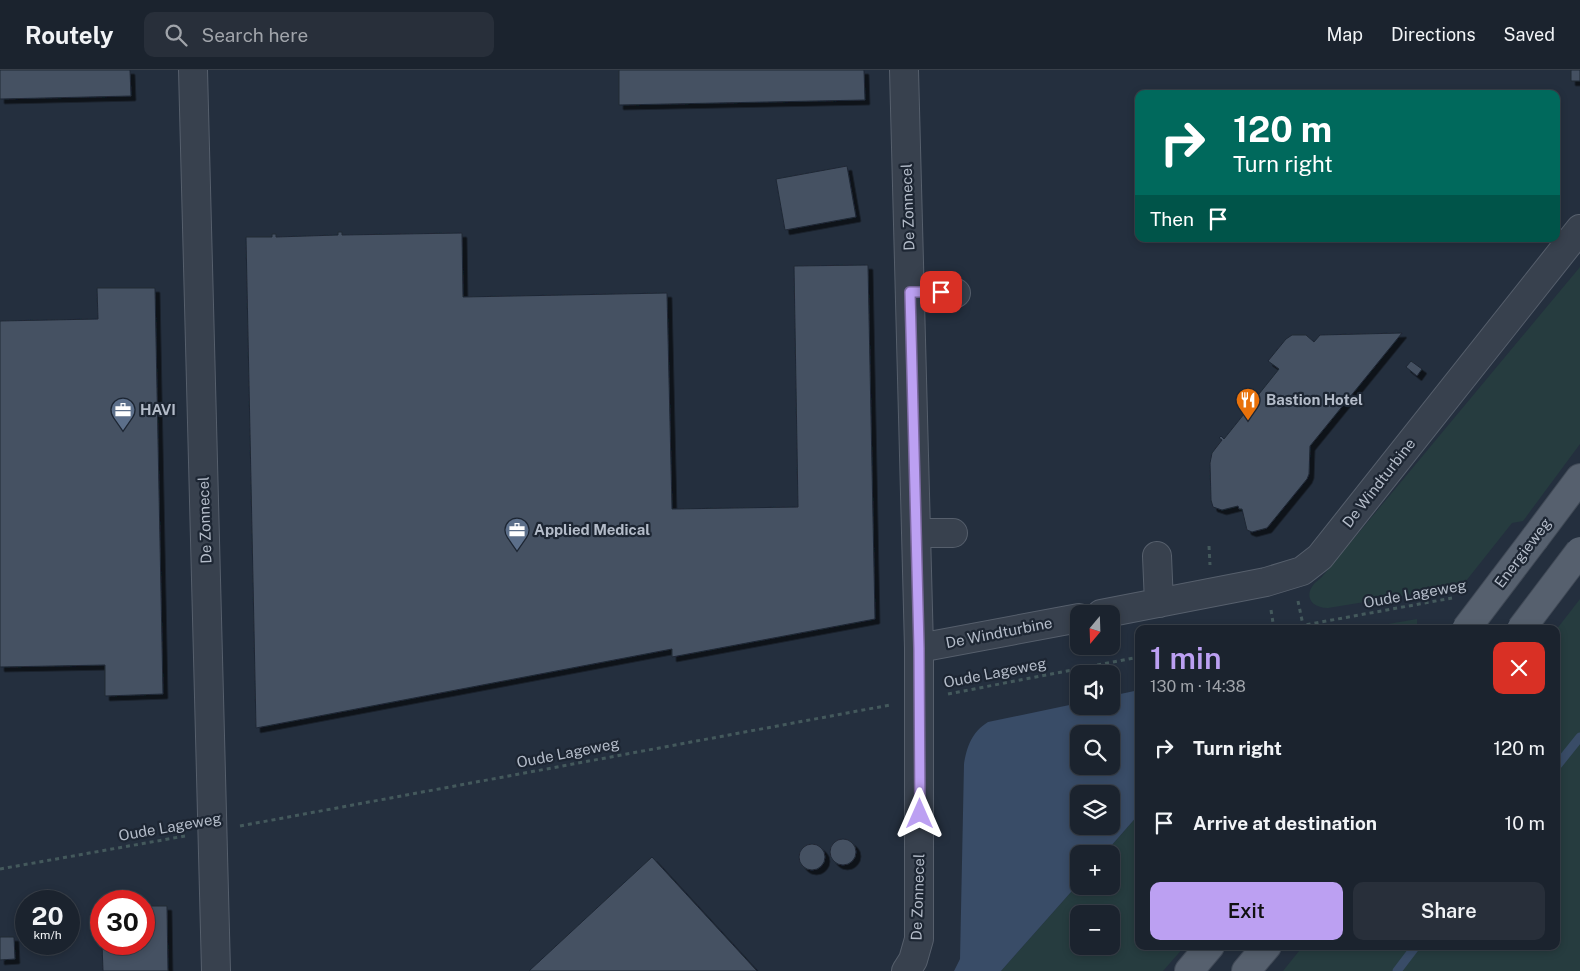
<!DOCTYPE html>
<meta charset="utf-8">
<style>
body{margin:0;font-family:"Public Sans",sans-serif;background:#282f3a;color:#f1f3f6;height:100vh;display:flex;flex-direction:column;font-size:19px;white-space:nowrap}
*{box-sizing:border-box;margin:0}
p{font-size:16px;color:#a0a4aa}
.icon{flex:none;width:28px;height:28px;fill:none;stroke:currentColor;stroke-width:2;stroke-linecap:round;stroke-linejoin:round}
.map{position:relative;flex:1;overflow:hidden}
.side{position:absolute;left:1135px;top:555px;width:425px;height:325px;display:flex;flex-direction:column;background:#1b232e;border-radius:10px;box-shadow:0 2px 8px #0003,0 0 0 1px #39404a}
.side>*{flex:none}
.guide{position:absolute;left:1135px;top:20px;width:425px;height:152px;border-radius:10px;box-shadow:0 2px 8px #0003,0 0 0 1px #39404a;background:#00695c;color:#fff;overflow:hidden}
.needle{width:32px;rotate:199deg}
.buttons{position:absolute;left:1070px;top:535px;display:grid;gap:10px}
.buttons a{display:grid;place-items:center;width:50px;height:50px;border-radius:10px;background:#1b232e;box-shadow:0 2px 8px #0003,0 0 0 1px #39404a;font-size:25px}
.speed{position:absolute;left:15px;top:820px;display:flex;gap:10px;font-size:25px;font-weight:700;text-align:center}
.speed>*{display:grid;place-content:center;width:65px;height:65px;border-radius:50%;background:#1b232e;box-shadow:0 2px 8px #0003,0 0 0 1px #39404a;line-height:1}
.speed small{font-size:12px;font-weight:400}
.speed .limit{border:8px solid #d22;background:#fff;color:#111}
.pin{position:absolute;display:grid;place-items:center;width:42px;height:42px;color:#fff;margin:-21px;border-radius:10px;box-shadow:0 2px 8px #0006}
.me{position:absolute;width:55px;margin:-28px;rotate:0deg;stroke-linejoin:round;filter:drop-shadow(0 0 4px #0008)}
.turn{display:flex;align-items:center;gap:18px;height:105px;padding:0 15px;font-size:22px}
.turn .icon{width:65px;height:65px;stroke-width:2.5}
.turn b{display:block;font-size:35px;line-height:42px}
.then{display:flex;align-items:center;height:48px;padding:0 15px;background:#0003;gap:10px;font-size:19px}
.round{display:grid;place-items:center;flex:none;width:52px;height:52px;border-radius:10px;background:#282f3a}
.summary{display:flex;align-items:center;justify-content:space-between;height:85px;padding:0 15px}
h1{font-size:30px;font-weight:600;line-height:38px;color:#bca0f2}
.button{display:flex;gap:10px;margin-top:auto;padding:10px 15px}
.button a{flex:1;height:58px;border-radius:10px;background:#bca0f2;color:#111;font-size:20px;font-weight:600;line-height:58px;text-align:center}
.button a+a{background:#282f3a;color:#f1f3f6}
ul{padding:0;list-style:none}
li{display:flex;align-items:center;gap:15px;height:75px;padding:0 15px}
li div{flex:1}
li b{display:block;font-size:19px}
li em{font-style:normal}
header{display:flex;align-items:center;gap:30px;box-sizing:border-box;height:70px;padding:0 25px;background:#1b232e;border-bottom:1px solid #39404a}
header strong{font-size:24px}
nav{display:flex;gap:28px;margin-inline-start:auto;font-size:18px}
.search{width:350px;height:45px;background:#282f3a;display:flex;align-items:center;gap:12px;box-sizing:border-box;padding:0 18px;border-radius:10px;color:#a0a4aa;font-size:19px}
.map>svg:first-child{display:block}
</style>
<header>
<strong>Routely</strong>
<div class="search"><svg class="icon" aria-label="search" viewBox="0 0 24 24"><circle cx="10" cy="10" r="6"/><path d="M15 15l6 6"/></svg>Search here</div>
<nav><a>Map</a><a>Directions</a><a>Saved</a></nav>
</header>
<div class="map">
<svg width="1580" height="901" viewBox="0 0 1580 901">
<defs>
<filter id="shadow"><feDropShadow dx="4.5" dy="4.5" stdDeviation="0" flood-color="#0009"/></filter>
</defs>
<rect width="100%" height="100%" fill="#242f3e"/>
<path fill="#263c3f" fill-rule="evenodd" d="M1580,197V374L1523,451L1512,453L1462,516L1328,538C1305,537 1304,519 1321,508Z
M1580,529V901H1283L1303,876H1556V560Z
M1417,549V559H1359Z
M1139,744V876H1185L1163,901H1001L1079,813V816H1111V784H1104ZM1079,844H1111V876H1079Z"/>
<path fill="#394c67" fill-rule="evenodd" d="M1139,620V744L1104,784H1079V813L1001,901H954L960,889L964,694C967,676 972,662 988,652L1079,633V636H1111V626ZM1079,664H1111V696H1079ZM1079,724H1111V756H1079Z"/>
<g fill="none" stroke-linecap="round" stroke-linejoin="round">
<path stroke="#394c67" stroke-width="9" d="M1556,697L1580,667
M1397,901L1416,876"/>
</g>
<path fill="#455162" stroke="#1f2835" filter="url(#shadow)" d="M0,0H130L131,26L0,29Z
M619,0H864L865,30L619,35Z
M1571,0H1580V11H1571Z
M847,96L856,147L785,160L776,109Z
M338,162H342V165L462,163L463,227L667,223L672,439L798,437L794,196L868,195L875,549L672,587V579L256,658L246,167H272V164H276V167L338,165Z
M97,218H155L163,624L105,626V595L0,597V251L98,249Z
M1402,263L1310,376L1309,404L1307,409L1267,458L1252,462L1247,460L1242,439H1239L1238,436L1222,440L1213,437L1211,430L1210,393L1212,383L1222,370L1219,368L1221,366L1224,369L1248,339L1246,335L1248,330L1250,328L1255,329L1279,299L1268,291L1286,269L1292,265H1306L1314,272L1320,265Z
M1411,291L1422,299L1417,306L1406,297Z
M830 782a13 13 0 1 1 26 0a13 13 0 1 1-26 0Z
M799 787a13 13 0 1 1 26 0a13 13 0 1 1-26 0Z
M652,787L757,901H529Z
M144,836H167L168,901H103L102,874H144Z
M0,867H14L15,889L0,890Z"/>
<g fill="none" stroke-linecap="round" stroke-linejoin="round">
<defs>
<path id="minor" d="M193,0L216,901
M904,0L919,578V869L913,890L906,901
M910,222L956,223
M916,463H953
M1157,486L1159,533
M1101,544L1266,512L1302,501L1320,487L1580,159
M919,578L1079,548"/>
<path id="major" d="M1535,468L1580,408
M1189,901L1210,876
M1246,901L1267,876"/>
</defs>
<use href="#minor" stroke="#565f6c" stroke-width="30"/>
<use href="#major" stroke="#414a57" stroke-width="30"/>
<path stroke="#44595c" stroke-width="3" stroke-dasharray="4 4" stroke-linecap="butt" d="M1209,476L1210,495
M1298,531L1303,555
M1271,540L1274,559
M1283,559L1452,528
M948,624L1139,587
M240,756L890,635
M0,799L185,766"/>
<use href="#minor" stroke="#38414e" stroke-width="28"/>
<use href="#major" stroke="#56606e" stroke-width="28"/>
<defs>
<path id="major-bridge" d="M1466,559L1535,468
M1521,559L1580,481"/>
</defs>
<use href="#major-bridge" stroke="#414a57" stroke-width="30" stroke-linecap="butt"/>
<use href="#major-bridge" stroke="#56606e" stroke-width="28"/>
</g>
<g fill="none" stroke-linecap="round" stroke-linejoin="round">
<defs>
<path id="route" d="M920,744L919,578L910,222H941"/>
</defs>
<use href="#route" stroke="#7a689d" stroke-width="12"/>
<use href="#route" stroke="#bca0f2" stroke-width="9"/>
</g>
<defs>
<symbol id="restaurant-pin" viewBox="-11 -11 22 30"><path d="M0 17L-7.5 6A9.5 9.5 0 1 1 7.5 6Z" fill="#e8710a" stroke="#1d2633"/><path d="M-5-6h1v4h1v-4h1v4h1v-4h1v5L-1.5 .5V6h-2V.5L-5-1ZM5-6V6H3V1.5H1.5Q1.5-4 5-6Z" fill="#fff"/></symbol>
<symbol id="office-pin" viewBox="-11 -11 22 30"><path d="M0 17L-7.5 6A9.5 9.5 0 1 1 7.5 6Z" fill="#5c6f8a" stroke="#1d2633"/><path d="M-6-3h4V-5.5h4V-3h4V5H-6ZM-1-4.5V-3h2v-1.5ZM-6 0V1H6V0Z" fill="#fff"/></symbol>
</defs>
<g fill-rule="evenodd">
<use href="#restaurant-pin" x="1234" y="316" width="28" height="38"/>
<use href="#office-pin" x="109" y="326" width="28" height="38"/>
<use href="#office-pin" x="503" y="446" width="28" height="38"/>
</g>
<g text-anchor="middle" stroke-width="4.5" stroke-linejoin="round" paint-order="stroke">
<g font-size="15" fill="#b4bcc9" stroke="#1d2633">
<text transform="translate(908 137) rotate(-92)" y="5">De Zonnecel</text>
<text transform="translate(1379 413) rotate(-52)" y="5">De Windturbine</text>
<text transform="translate(205 450) rotate(-92)" y="5">De Zonnecel</text>
<text transform="translate(1523 483) rotate(-53)" y="5">Energieweg</text>
<text transform="translate(1415 524) rotate(-10)" y="5">Oude Lageweg</text>
<text transform="translate(999 563) rotate(-11)" y="5">De Windturbine</text>
<text transform="translate(995 603) rotate(-11)" y="5">Oude Lageweg</text>
<text transform="translate(568 683) rotate(-11)" y="5">Oude Lageweg</text>
<text transform="translate(170 757) rotate(-10)" y="5">Oude Lageweg</text>
<text transform="translate(918 827) rotate(-88)" y="5">De Zonnecel</text>
</g>
<g font-size="15" font-weight="bold" fill="#b4bcc9" stroke="#1d2633" text-anchor="start">
<text x="1266" y="335">Bastion Hotel</text>
<text x="140" y="345">HAVI</text>
<text x="534" y="465">Applied Medical</text>
</g>
</g>
</svg>
<div class="buttons">
<a><svg class="needle" viewBox="-14 -14 28 28"><path d="M0-13l5 13h-10z" fill="#e53935"/><path d="M0 13l5-13h-10z" fill="#a0a4aa"/></svg></a>
<a><svg class="icon" aria-label="sound" viewBox="0 0 24 24"><path d="M4 9h4l5-4v14l-5-4H4zM17 9q2 3 0 6"/></svg></a>
<a><svg class="icon" aria-label="search" viewBox="0 0 24 24"><circle cx="10" cy="10" r="6"/><path d="M15 15l6 6"/></svg></a>
<a><svg class="icon" aria-label="layers" viewBox="0 0 24 24"><path d="M12 4l9 5-9 5-9-5zM3 14l9 5 9-5"/></svg></a>
<a>+</a>
<a>−</a>
</div>
<div class="speed"><div>20<small>km/h</small></div><div class="limit">30</div></div>
<div class="pin" style="left:941px;top:222px;background:#d93025"><svg class="icon" aria-label="arrive" viewBox="0 0 24 24"><path d="M6 21V4h12l-3 4 3 4H6"/></svg></div>
<svg class="me" style="left:920px;top:744px" viewBox="-20 -20 40 40"><path d="M0-17L14 15 0 8-14 15z" fill="#bca0f2" stroke="#fff" stroke-width="4"/></svg>
<div class="guide">
<div class="turn"><svg class="icon" aria-label="right" viewBox="0 0 24 24"><path d="M7 20v-9h11M14 6l5 5-5 5"/></svg><div><b>120 m</b>Turn right</div></div>
<div class="then">Then<svg class="icon" aria-label="arrive" viewBox="0 0 24 24"><path d="M6 21V4h12l-3 4 3 4H6"/></svg></div>
</div>
<section class="side">
<div class="summary"><div><h1>1 min</h1><p>130 m · 14:38</p></div><a class="round" style="background:#d93025;color:#fff"><svg class="icon" aria-label="close" viewBox="0 0 24 24"><path d="M6 6l12 12M18 6L6 18"/></svg></a></div>
<ul>
<li><svg class="icon" aria-label="right" viewBox="0 0 24 24"><path d="M7 20v-9h11M14 6l5 5-5 5"/></svg><div><b>Turn right</b></div><em>120 m</em></li>
<li><svg class="icon" aria-label="arrive" viewBox="0 0 24 24"><path d="M6 21V4h12l-3 4 3 4H6"/></svg><div><b>Arrive at destination</b></div><em>10 m</em></li>
</ul>
<div class="button"><a>Exit</a><a>Share</a></div>
</section>
</div>
